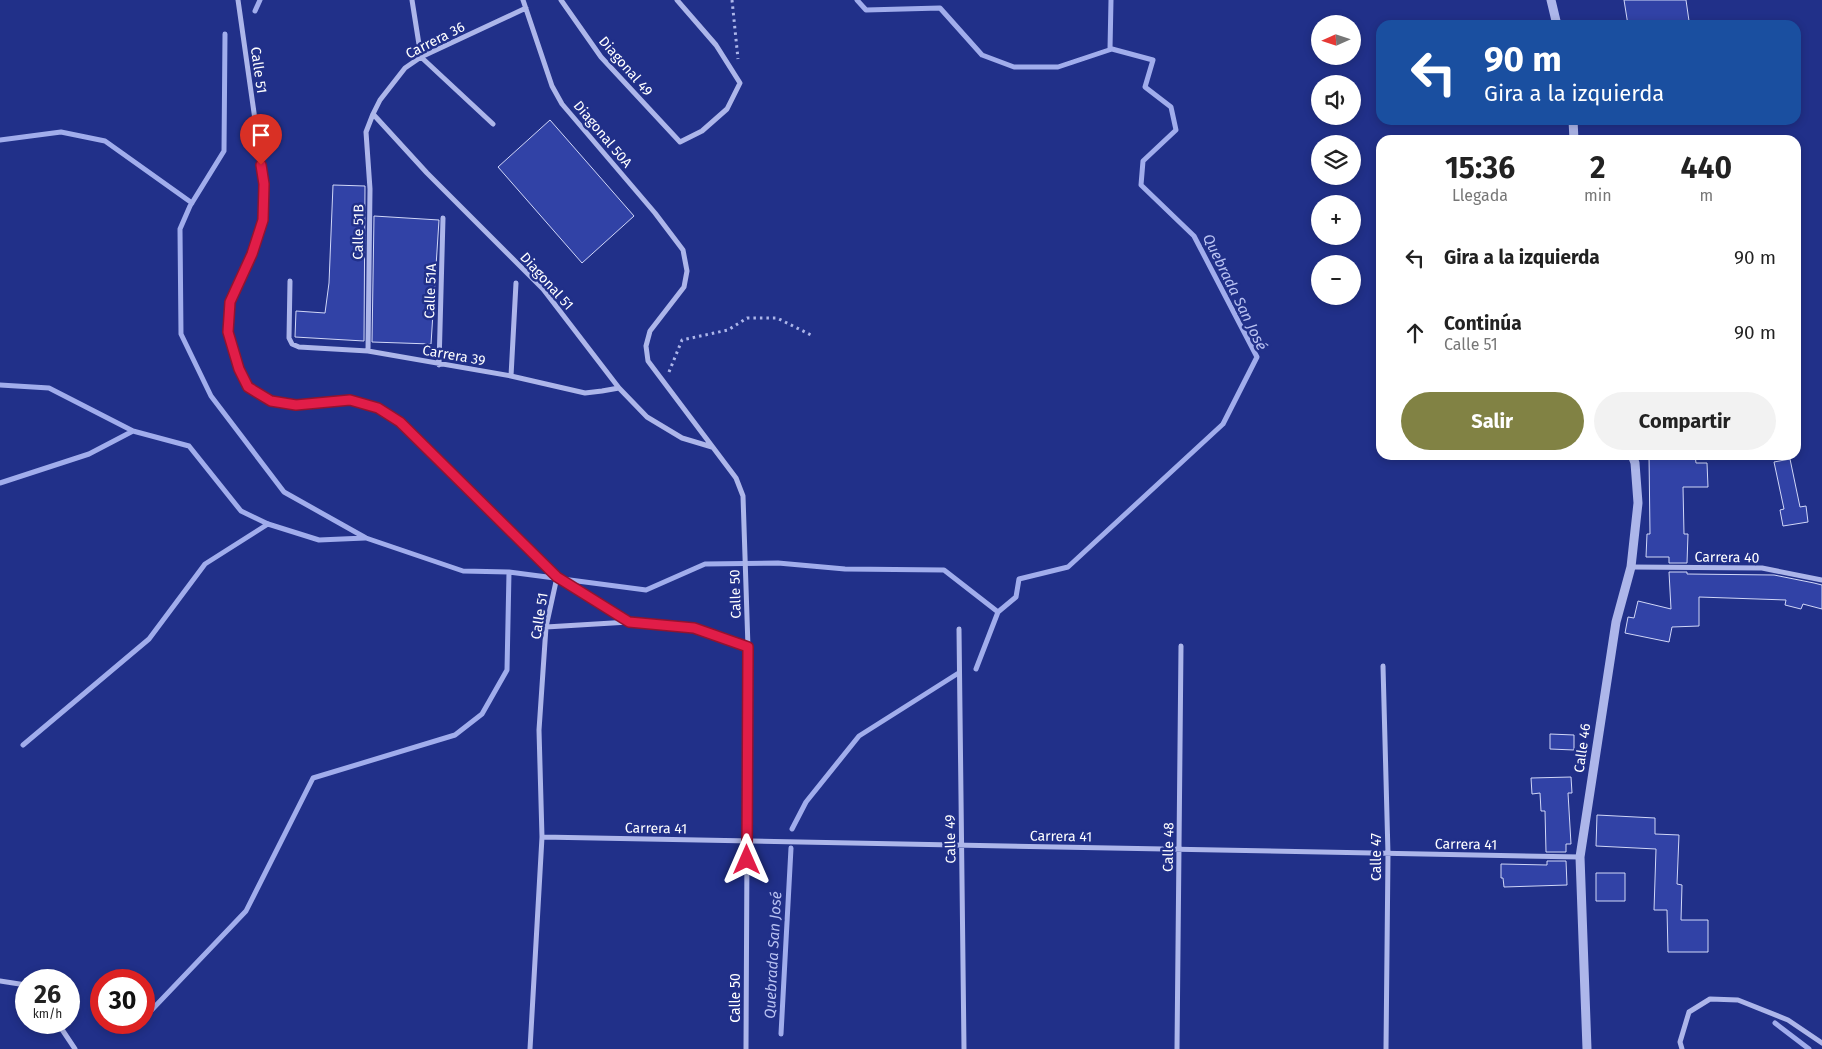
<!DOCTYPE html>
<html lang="es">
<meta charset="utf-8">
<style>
body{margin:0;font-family:"Fira Sans",sans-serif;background:#f2f2f2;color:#222;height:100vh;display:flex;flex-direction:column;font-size:19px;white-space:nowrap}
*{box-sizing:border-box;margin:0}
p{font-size:16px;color:#767676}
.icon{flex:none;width:28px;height:28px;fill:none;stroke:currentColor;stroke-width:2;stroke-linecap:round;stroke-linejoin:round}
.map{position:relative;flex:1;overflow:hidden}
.sheet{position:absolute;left:1376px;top:135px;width:425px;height:325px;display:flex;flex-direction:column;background:#fff;border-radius:15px;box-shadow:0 2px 8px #0003}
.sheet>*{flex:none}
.top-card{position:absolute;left:1376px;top:20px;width:425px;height:105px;border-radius:15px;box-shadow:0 2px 8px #0003;background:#1a4fa0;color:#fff;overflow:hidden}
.needle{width:32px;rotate:267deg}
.controls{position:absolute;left:1311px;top:15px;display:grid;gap:10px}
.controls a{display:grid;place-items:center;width:50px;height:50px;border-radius:50%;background:#fff;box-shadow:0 2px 8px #0003;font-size:25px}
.speed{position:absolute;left:15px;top:969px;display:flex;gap:10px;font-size:25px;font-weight:700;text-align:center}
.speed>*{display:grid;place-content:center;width:65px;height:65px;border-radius:50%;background:#fff;box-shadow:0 2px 8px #0003;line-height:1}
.speed small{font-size:12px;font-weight:400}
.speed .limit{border:8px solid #d22;background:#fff;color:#111}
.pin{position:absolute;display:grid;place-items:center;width:42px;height:42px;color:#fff;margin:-51px -21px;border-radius:50% 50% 50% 0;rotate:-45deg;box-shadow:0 0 5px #0007}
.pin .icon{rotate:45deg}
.me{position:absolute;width:55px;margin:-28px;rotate:0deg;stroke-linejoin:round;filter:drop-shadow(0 0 4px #0008)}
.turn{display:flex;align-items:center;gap:18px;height:105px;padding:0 25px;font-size:22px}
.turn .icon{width:65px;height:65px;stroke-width:2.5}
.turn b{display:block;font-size:35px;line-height:42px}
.eta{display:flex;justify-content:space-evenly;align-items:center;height:85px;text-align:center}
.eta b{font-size:30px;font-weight:700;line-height:35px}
.button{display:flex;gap:10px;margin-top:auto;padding:10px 25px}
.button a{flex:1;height:58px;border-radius:30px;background:#818244;color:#fff;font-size:20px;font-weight:700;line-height:58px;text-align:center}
.button a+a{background:#f2f2f2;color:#222}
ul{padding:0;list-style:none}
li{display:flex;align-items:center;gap:15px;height:75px;padding:0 25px}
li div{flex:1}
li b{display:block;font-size:19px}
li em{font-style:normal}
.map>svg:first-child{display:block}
</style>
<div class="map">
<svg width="1822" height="1049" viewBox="0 0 1822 1049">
<rect width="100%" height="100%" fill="#213089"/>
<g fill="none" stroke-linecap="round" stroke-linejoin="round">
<path stroke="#a1adec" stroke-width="5" d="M857,0L866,10L940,8L982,55L1014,67H1058L1112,49L1153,60L1145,87L1171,107L1176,130L1143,161L1141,185L1194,236L1257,357L1223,424L1068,567L1019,579L1016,597L998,612L976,669
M255,11L260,0
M225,34L224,151L190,206L180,229L181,334L211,396L284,492L366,538L463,571L509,572L646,590L705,564L778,563L845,569L944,570L998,612
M1110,49L1111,0
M0,140L61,132L105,141L192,203
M0,385L49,388L133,431L189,446L241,511L268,524L319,540L365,538
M0,483L89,454L133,431
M23,745L149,639L205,564L268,524
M792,829L806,802L859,736L957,674
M144,1018L246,911L313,778L455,735L482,714L507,670L509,572
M139,1023V1022
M1775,1023L1809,1049
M781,1034L791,848"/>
</g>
<path fill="#3142a6" stroke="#d1d7f8" d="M1624,0H1686L1689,21L1668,25H1628Z
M550,120L634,216L582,263L498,167Z
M333,185L365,186L364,341L295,337L296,311L325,313L329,283Z
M374,216L439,220L431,344L372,342Z
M1649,455H1695L1696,463H1707L1708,487H1683L1684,534H1688L1687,563H1669V557H1646L1647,534H1650Z
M1790,459L1800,507L1806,506L1808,522L1783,526L1780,510L1784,509L1774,462Z
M1669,572H1687V574L1774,575L1814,583L1822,585V609L1803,604L1801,609L1785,605L1786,600L1699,597V626L1672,627L1669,642L1625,633L1628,617L1634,618L1638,601L1671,609Z
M1550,734L1574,735V750L1550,749Z
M1571,777L1572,793H1568L1571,844H1566V852H1546L1545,811H1541L1540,793L1532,794L1531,778Z
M1597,815L1655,818V834L1679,835L1677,884L1682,885L1681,920H1708V952H1668L1667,910H1654L1656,849L1596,846Z
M1547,861H1566L1567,885L1504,887L1503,878H1501V864L1547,865Z
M1596,873H1625V901H1596Z"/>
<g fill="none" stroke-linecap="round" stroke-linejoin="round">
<path stroke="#adb6ea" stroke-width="3" stroke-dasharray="2.5 4" stroke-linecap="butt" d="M732,0L738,59
M669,372L682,340L728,330L747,318H777L811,335"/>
<path stroke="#adb6ea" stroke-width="5" d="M238,0L264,183L263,220L253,254L230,302L228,332L239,369L248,387L271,401L296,405L350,400L378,408L400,422L557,577L629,622
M412,0L421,57L493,124
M523,0L552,86L562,104L655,213L683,250L687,271L684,287L650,331L646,346L648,361L736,478L743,496L748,647L746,1049
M561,0L601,57L680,142L702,131L727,109L740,83L716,45L677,0
M373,114L427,173L543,289L619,388L647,417L682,438L712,447
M290,281L289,338L292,344L299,347L368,351L511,376L585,393L602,391L619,388
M368,351L370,189L366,132L373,114L380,100L405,68L421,57L526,8
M439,365L443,218
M511,376L516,283
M1631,567L1762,568L1822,580
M546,627L629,622L694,628L748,647
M959,629L964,1049
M1383,666L1388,854L1386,1049
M542,837L1580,857
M0,981L26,985
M59,1022L61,1028L75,1049
M530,1049L542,837L539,730L546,627L557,577
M1177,1049L1181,646
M1682,1049L1680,1042L1689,1012L1710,999L1738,1000L1788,1020L1822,1043"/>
<path stroke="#adb6ea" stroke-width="9" d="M1551,0L1557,25
M1573,120L1574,140
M1587,1049L1580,857L1616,622L1631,567L1638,503L1635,463L1632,455"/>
</g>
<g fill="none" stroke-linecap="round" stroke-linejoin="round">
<defs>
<path id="route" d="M261,165L264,184L263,220L252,254L230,302L228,332L239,369L248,387L271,401L296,405L350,400L378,408L400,422L557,577L629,622L694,628L748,647L747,860"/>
</defs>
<use href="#route" stroke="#92132f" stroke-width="12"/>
<use href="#route" stroke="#e11d48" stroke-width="9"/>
</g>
<g text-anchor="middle" stroke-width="5" stroke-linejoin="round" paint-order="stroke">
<g font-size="14" fill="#fff" stroke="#213089">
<text transform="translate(435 40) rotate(-27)" y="5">Carrera 36</text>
<text transform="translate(626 66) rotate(49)" y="5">Diagonal 49</text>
<text transform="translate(259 70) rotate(82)" y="5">Calle 51</text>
<text transform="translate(603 134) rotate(50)" y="5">Diagonal 50A</text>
<text transform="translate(358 232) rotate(-89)" y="5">Calle 51B</text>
<text transform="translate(547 281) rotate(48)" y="5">Diagonal 51</text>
<text transform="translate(430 291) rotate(-88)" y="5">Calle 51A</text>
<text transform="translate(454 355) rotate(10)" y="5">Carrera 39</text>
<text transform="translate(1727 557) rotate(1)" y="5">Carrera 40</text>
<text transform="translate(735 594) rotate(-92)" y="5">Calle 50</text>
<text transform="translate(539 616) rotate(-81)" y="5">Calle 51</text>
<text transform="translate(1582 748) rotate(-82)" y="5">Calle 46</text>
<text transform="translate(656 828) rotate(1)" y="5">Carrera 41</text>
<text transform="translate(1061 836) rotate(1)" y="5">Carrera 41</text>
<text transform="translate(950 839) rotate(-91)" y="5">Calle 49</text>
<text transform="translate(1466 844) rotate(1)" y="5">Carrera 41</text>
<text transform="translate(1168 847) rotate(-89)" y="5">Calle 48</text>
<text transform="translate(1376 857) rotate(-90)" y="5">Calle 47</text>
<text transform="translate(735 998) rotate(-90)" y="5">Calle 50</text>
</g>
<g font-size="15" font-style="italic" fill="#b9c2f2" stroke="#213089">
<text transform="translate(1235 292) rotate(64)" y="5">Quebrada San José</text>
<text transform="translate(773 955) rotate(-87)" y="5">Quebrada San José</text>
</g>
</g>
</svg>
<div class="controls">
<a><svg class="needle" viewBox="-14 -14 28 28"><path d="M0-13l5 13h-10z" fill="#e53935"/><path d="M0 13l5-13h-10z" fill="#767676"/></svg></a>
<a><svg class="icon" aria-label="sound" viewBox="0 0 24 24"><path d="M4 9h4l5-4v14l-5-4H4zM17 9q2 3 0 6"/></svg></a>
<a><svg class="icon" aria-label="layers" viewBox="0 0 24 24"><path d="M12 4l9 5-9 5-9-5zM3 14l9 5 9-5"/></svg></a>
<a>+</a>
<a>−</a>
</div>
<div class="speed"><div>26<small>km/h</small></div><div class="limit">30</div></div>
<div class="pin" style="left:261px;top:165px;background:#d93025"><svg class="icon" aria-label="arrive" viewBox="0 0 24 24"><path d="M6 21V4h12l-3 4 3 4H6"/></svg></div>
<svg class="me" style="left:747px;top:860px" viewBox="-20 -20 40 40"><path d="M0-17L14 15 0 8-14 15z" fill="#e11d48" stroke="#fff" stroke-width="4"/></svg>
<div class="top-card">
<div class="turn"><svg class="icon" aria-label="left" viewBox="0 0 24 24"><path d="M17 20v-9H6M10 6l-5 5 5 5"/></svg><div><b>90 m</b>Gira a la izquierda</div></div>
</div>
<section class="sheet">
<div class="eta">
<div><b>15:36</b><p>Llegada</p></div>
<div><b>2</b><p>min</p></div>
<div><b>440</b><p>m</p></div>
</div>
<ul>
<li><svg class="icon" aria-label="left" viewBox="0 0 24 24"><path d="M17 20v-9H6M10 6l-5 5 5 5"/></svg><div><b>Gira a la izquierda</b></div><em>90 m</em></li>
<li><svg class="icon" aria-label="ahead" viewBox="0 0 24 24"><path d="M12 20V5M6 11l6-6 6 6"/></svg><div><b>Continúa</b><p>Calle 51</p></div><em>90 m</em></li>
</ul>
<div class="button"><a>Salir</a><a>Compartir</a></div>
</section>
</div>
